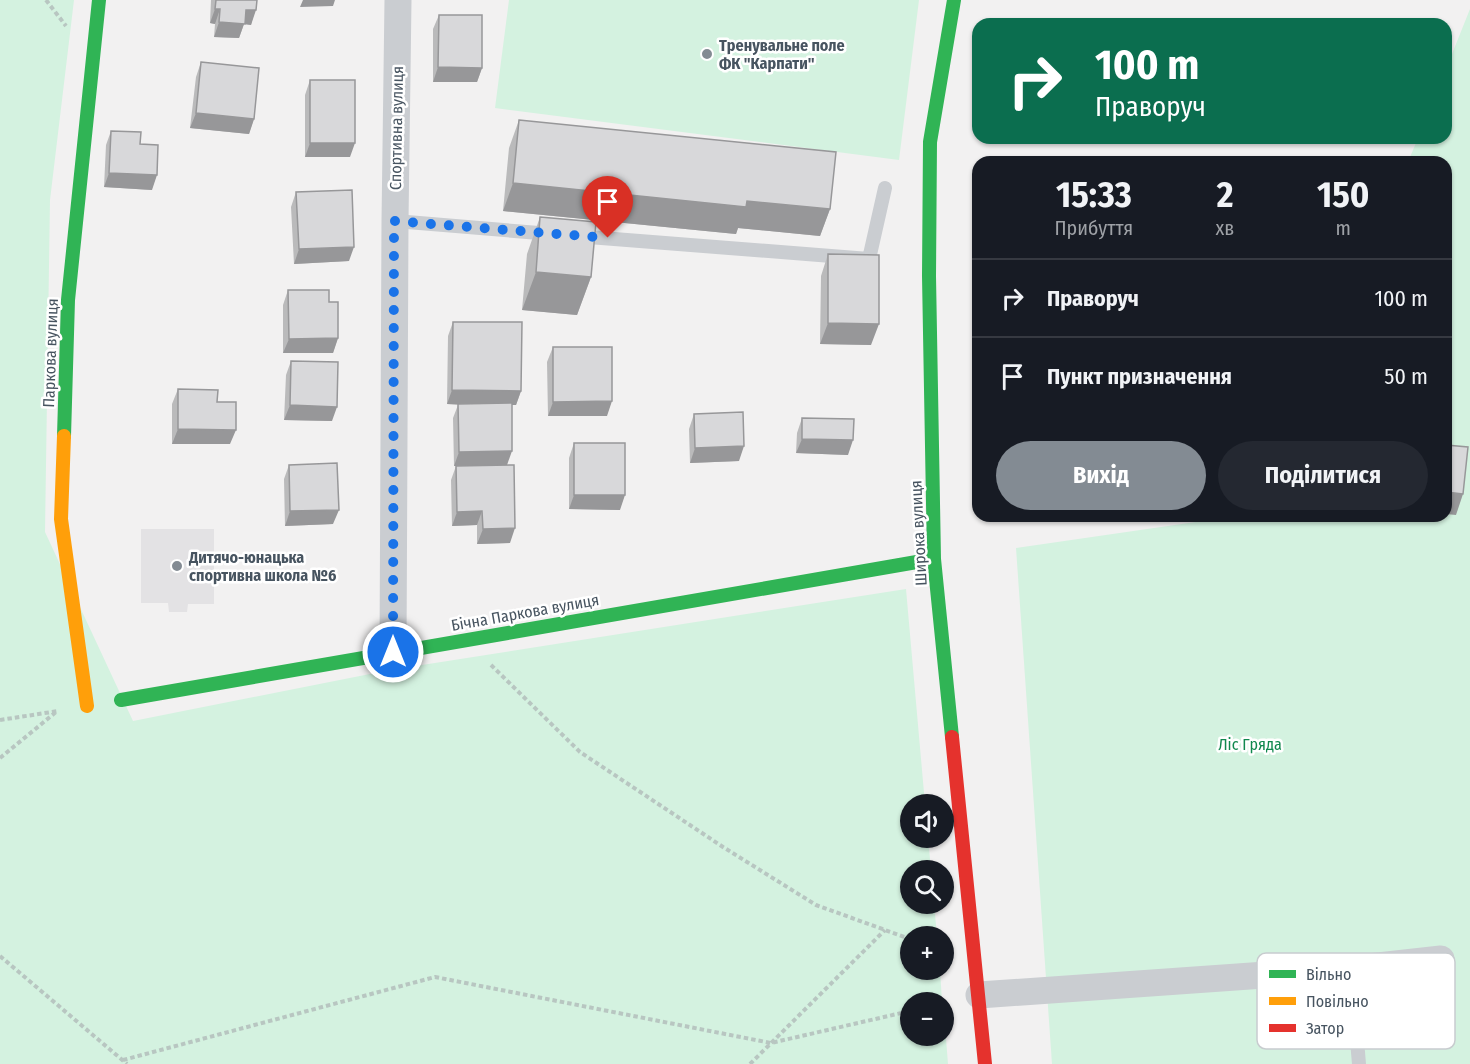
<!DOCTYPE html>
<html lang="uk">
<meta charset="utf-8">
<style>
body{margin:0;font-family:"Fira Sans Condensed",sans-serif;background:#242831;color:#f1f3f6;height:100vh;display:flex;flex-direction:column;font-size:22px;white-space:nowrap}
*{box-sizing:border-box;margin:0}
p{font-size:20px;color:#9ea1a6}
.icon{flex:none;width:33px;height:33px;fill:none;stroke:currentColor;stroke-width:2;stroke-linecap:round;stroke-linejoin:round}
.map{position:relative;flex:1;overflow:hidden}
.details{position:absolute;left:972px;top:156px;width:480px;height:366px;display:flex;flex-direction:column;background:#171b24;border-radius:18px;box-shadow:0 2px 4px #0004}
.details>*{flex:none}
.top-card{position:absolute;left:972px;top:18px;width:480px;height:126px;border-radius:18px;box-shadow:0 2px 4px #0004;background:#0b6e4f;color:#fff;overflow:hidden}
.buttons{position:absolute;left:900px;top:794px;display:grid;gap:12px}
.buttons a{display:grid;place-items:center;width:54px;height:54px;border-radius:50%;background:#171b24;box-shadow:0 2px 4px #0004;font-size:30px}
.pin{position:absolute;display:grid;place-items:center;width:51px;height:51px;color:#fff;margin:-62px -26px;border-radius:50% 50% 50% 0;rotate:-45deg;box-shadow:0 0 6px #0007}
.pin .icon{rotate:45deg}
.me{position:absolute;width:66px;margin:-33px;rotate:0deg;stroke-linejoin:round;filter:drop-shadow(0 0 4px #0008)}
.turn{display:flex;align-items:center;gap:21px;height:126px;padding:0 24px;font-size:27px}
.turn .icon{width:78px;height:78px;stroke-width:2.5}
.turn b{display:block;font-size:42px;line-height:51px}
.eta{display:flex;justify-content:space-evenly;align-items:center;height:102px;text-align:center}
.eta b{font-size:36px;font-weight:700;line-height:42px}
.action{display:flex;gap:12px;margin-top:auto;padding:12px 24px}
.action a{flex:1;height:69px;border-radius:36px;background:#838b93;color:#fff;font-size:24px;font-weight:700;line-height:69px;text-align:center}
.action a+a{background:#242831;color:#f1f3f6}
ul{padding:0;list-style:none}
li{display:flex;align-items:center;gap:18px;height:78px;padding:0 24px;border-top:2px solid #363941}
li div{flex:1}
li b{display:block;font-size:22px}
li em{font-style:normal}
.map>svg:first-child{display:block}
</style>
<div class="map">
<svg width="1470" height="1064" viewBox="0 0 1470 1064">
<rect width="100%" height="100%" fill="#f2f1f1"/>
<path fill="#e3e2e4" d="M141,529H214V604H188L187,612H169L168,603H141Z"/>
<path fill="#d4f2e0" d="M0,0H74L50,200L45,532L133,721L390,670L906,589L925,804H910V837H928L931,870H910V903H934L937,936H910V969H940L942,1002H910V1035H944V1013L948,1064H0Z
M509,0H919L899,160L495,108Z
M1470,9V1064H1052L1016,548L1223,518L1224,516H1446V162H1408L1418,138H1446V69Z"/>
<g fill="none" stroke-linecap="round" stroke-linejoin="round">
<path stroke="#b8c6c1" stroke-width="4" stroke-dasharray="4.5 3" stroke-linecap="butt" d="M46,0L66,26
M491,665L580,752L723,847L816,905L910,939
M0,720L58,711
M0,758L56,712
M0,956L127,1064
M123,1060L435,977L771,1043L910,1011
M750,1064L885,930"/>
<path stroke="#cacdd1" stroke-width="14" d="M395,221L551,234
M576,236L869,259L885,188
M1351,969L1359,1064"/>
<path stroke="#cacdd1" stroke-width="27" d="M393,652L395,221L398,0
M979,995L1351,969L1441,959"/>
<path stroke="#30b455" stroke-width="14" d="M64,436L68,300L99,0
M121,700L934,559
M952,737L934,559L929,276L930,142L954,0"/>
<path stroke="#ff9f0a" stroke-width="14" d="M64,436L61,519L87,706"/>
<path stroke="#e5322d" stroke-width="14" d="M952,737L985,1064"/>
</g>
<path fill="#bababb" d="M211,0H257L251,25L244,24L239,38L214,37L215,24L210,23Z
M439,15L482,68L477,82H433V29Z
M201,62L254,119L249,134L190,128L196,77Z
M310,80L350,157H305V95Z
M519,120L830,209L820,236L738,228L736,234L503,211L509,148Z
M111,131L140,144L152,190L104,187L106,145Z
M296,192L349,261L294,264L291,207Z
M540,217L591,277L577,315L522,310L527,254Z
M828,254L871,345L820,344L821,276Z
M288,290L329,302L338,338L333,353H283V305Z
M453,322L521,391L516,405H512L507,465L510,543L477,544V525L452,526L451,480L456,466H454L453,418L458,405L447,404L448,336Z
M553,347L607,416H548L547,362Z
M291,361L332,421L284,420L286,375Z
M178,389L217,402L230,444H172V404Z
M694,414L739,461L690,463L689,429Z
M802,418L848,455L796,453L797,433Z
M574,443L620,510L569,509V458Z
M289,465L333,524L285,526L284,479Z
M1368,986L1398,1006L1396,1013L1368,1016L1366,993Z"/>
<path fill="#979799" d="M303,0H335L333,6L300,7Z
M215,9H220L215,24L210,23Z
M246,10H256L251,25L244,24L239,38L214,37L219,22Z
M438,67L482,68L477,82H433Z
M196,113L254,119L249,134L190,128Z
M310,143H355L350,157H305Z
M109,173L157,175L152,190L104,187Z
M513,183L747,201L830,209L820,236L738,228L736,234L503,211Z
M354,247L349,261L294,264L299,249Z
M536,272L591,277L577,315L522,310Z
M828,323L879,324L871,345L820,344Z
M338,338L333,353H283L289,339Z
M452,390L521,391L516,405L447,404Z
M612,401L607,416H548L553,402Z
M290,405L337,407L332,421L284,420Z
M178,429L236,430L230,444H172Z
M802,439L853,440L848,455L796,453Z
M744,446L739,461L690,463L695,448Z
M512,451L507,465L454,466L459,452Z
M1446,492L1463,494L1456,515L1446,514Z
M574,495H625L620,510L569,509Z
M339,510L333,524L285,526L290,511Z
M482,511L477,525L452,526L457,512Z
M515,528L510,543L477,544L483,529Z
M1398,1006L1396,1013L1368,1016L1371,1009Z"/>
<path fill="#d8d8da" stroke="#979799" stroke-width="1.5" d="M216,0H257L256,10H246L245,24L219,22L220,9H215Z
M439,15H482V68L438,67Z
M201,62L259,68L254,119L196,113Z
M310,80H355V143H310Z
M519,120L836,152L830,209L747,201L746,207L513,183Z
M111,131L141,132L140,144L158,145L157,175L109,173Z
M352,190L354,247L299,249L296,192Z
M540,217L596,222L591,277L536,272Z
M828,254L879,255V324L828,323Z
M288,290H329V302H338V338L289,339Z
M453,322H522L521,391L452,390Z
M553,347H612V401L553,402Z
M291,361L338,362L337,407L290,405Z
M178,389L218,390L217,402H236V430L178,429Z
M512,403V451L459,452L458,404Z
M743,412L744,446L695,448L694,414Z
M802,418L854,419L853,440L802,439Z
M574,443H625V495H574Z
M1446,445L1468,447L1463,494L1446,492Z
M337,463L339,510L290,511L289,465Z
M514,465L515,528L483,529L482,511L457,512L456,466Z"/>
<g fill="none" stroke-linecap="round" stroke-linejoin="round">
<path stroke="#1a73e8" stroke-width="10" stroke-dasharray="0 18" d="M393,652L394,221L608,238"/>
</g>
<g fill="#838b93" stroke="#fff" stroke-width="2">
<circle cx="707" cy="54" r="6"/>
<circle cx="177" cy="566" r="6"/>
</g>
<g text-anchor="middle" stroke-width="5" stroke-linejoin="round" paint-order="stroke">
<g font-size="16" font-weight="bold" fill="#475460" stroke="#fff" text-anchor="start">
<text x="719" y="51">Тренувальне поле<tspan x="719" dy="18">ФК "Карпати"</tspan></text>
<text x="189" y="563">Дитячо-юнацька<tspan x="189" dy="18">спортивна школа №6</tspan></text>
</g>
<g font-size="16" fill="#475460" stroke="#fff">
<text transform="translate(396 128) rotate(-89)" y="6">Спортивна вулиця</text>
<text transform="translate(50 353) rotate(-88)" y="6">Паркова вулиця</text>
<text transform="translate(918 533) rotate(-93)" y="6">Широка вулиця</text>
<text transform="translate(525 612) rotate(-10)" y="6">Бічна Паркова вулиця</text>
</g>
<g font-size="16" fill="#10884e" stroke="#fff">
<text x="1250" y="750">Ліс Гряда</text>
</g>
</g>
<rect x="1257" y="953" width="198" height="96" rx="9" fill="#fff" stroke="#c8cccf" stroke-width="1.5"/>
<rect x="1269" y="970" width="27" height="8" fill="#30b455"/>
<rect x="1269" y="997" width="27" height="8" fill="#ff9f0a"/>
<rect x="1269" y="1024" width="27" height="8" fill="#e5322d"/>
<g font-size="16" fill="#475460">
<text x="1306" y="980">Вільно</text>
<text x="1306" y="1007">Повільно</text>
<text x="1306" y="1034">Затор</text>
</g>
</svg>
<div class="buttons">
<a><svg class="icon" aria-label="sound" viewBox="0 0 24 24"><path d="M4 9h4l5-4v14l-5-4H4zM17 9q2 3 0 6"/></svg></a>
<a><svg class="icon" aria-label="search" viewBox="0 0 24 24"><circle cx="10" cy="10" r="6"/><path d="M15 15l6 6"/></svg></a>
<a>+</a>
<a>−</a>
</div>
<div class="pin" style="left:608px;top:238px;background:#d93025"><svg class="icon" aria-label="arrive" viewBox="0 0 24 24"><path d="M6 21V4h12l-3 4 3 4H6"/></svg></div>
<svg class="me" style="left:393px;top:652px" viewBox="-20 -20 40 40"><circle r="17" fill="#1a73e8" stroke="#fff" stroke-width="3"/><path d="M0-11L8 9 0 5-8 9z" fill="#fff"/></svg>
<div class="top-card">
<div class="turn"><svg class="icon" aria-label="right" viewBox="0 0 24 24"><path d="M7 20v-9h11M14 6l5 5-5 5"/></svg><div><b>100 m</b>Праворуч</div></div>
</div>
<section class="details">
<div class="eta">
<div><b>15:33</b><p>Прибуття</p></div>
<div><b>2</b><p>хв</p></div>
<div><b>150</b><p>m</p></div>
</div>
<ul>
<li><svg class="icon" aria-label="right" viewBox="0 0 24 24"><path d="M7 20v-9h11M14 6l5 5-5 5"/></svg><div><b>Праворуч</b></div><em>100 m</em></li>
<li><svg class="icon" aria-label="arrive" viewBox="0 0 24 24"><path d="M6 21V4h12l-3 4 3 4H6"/></svg><div><b>Пункт призначення</b></div><em>50 m</em></li>
</ul>
<div class="action"><a>Вихід</a><a>Поділитися</a></div>
</section>
</div>
